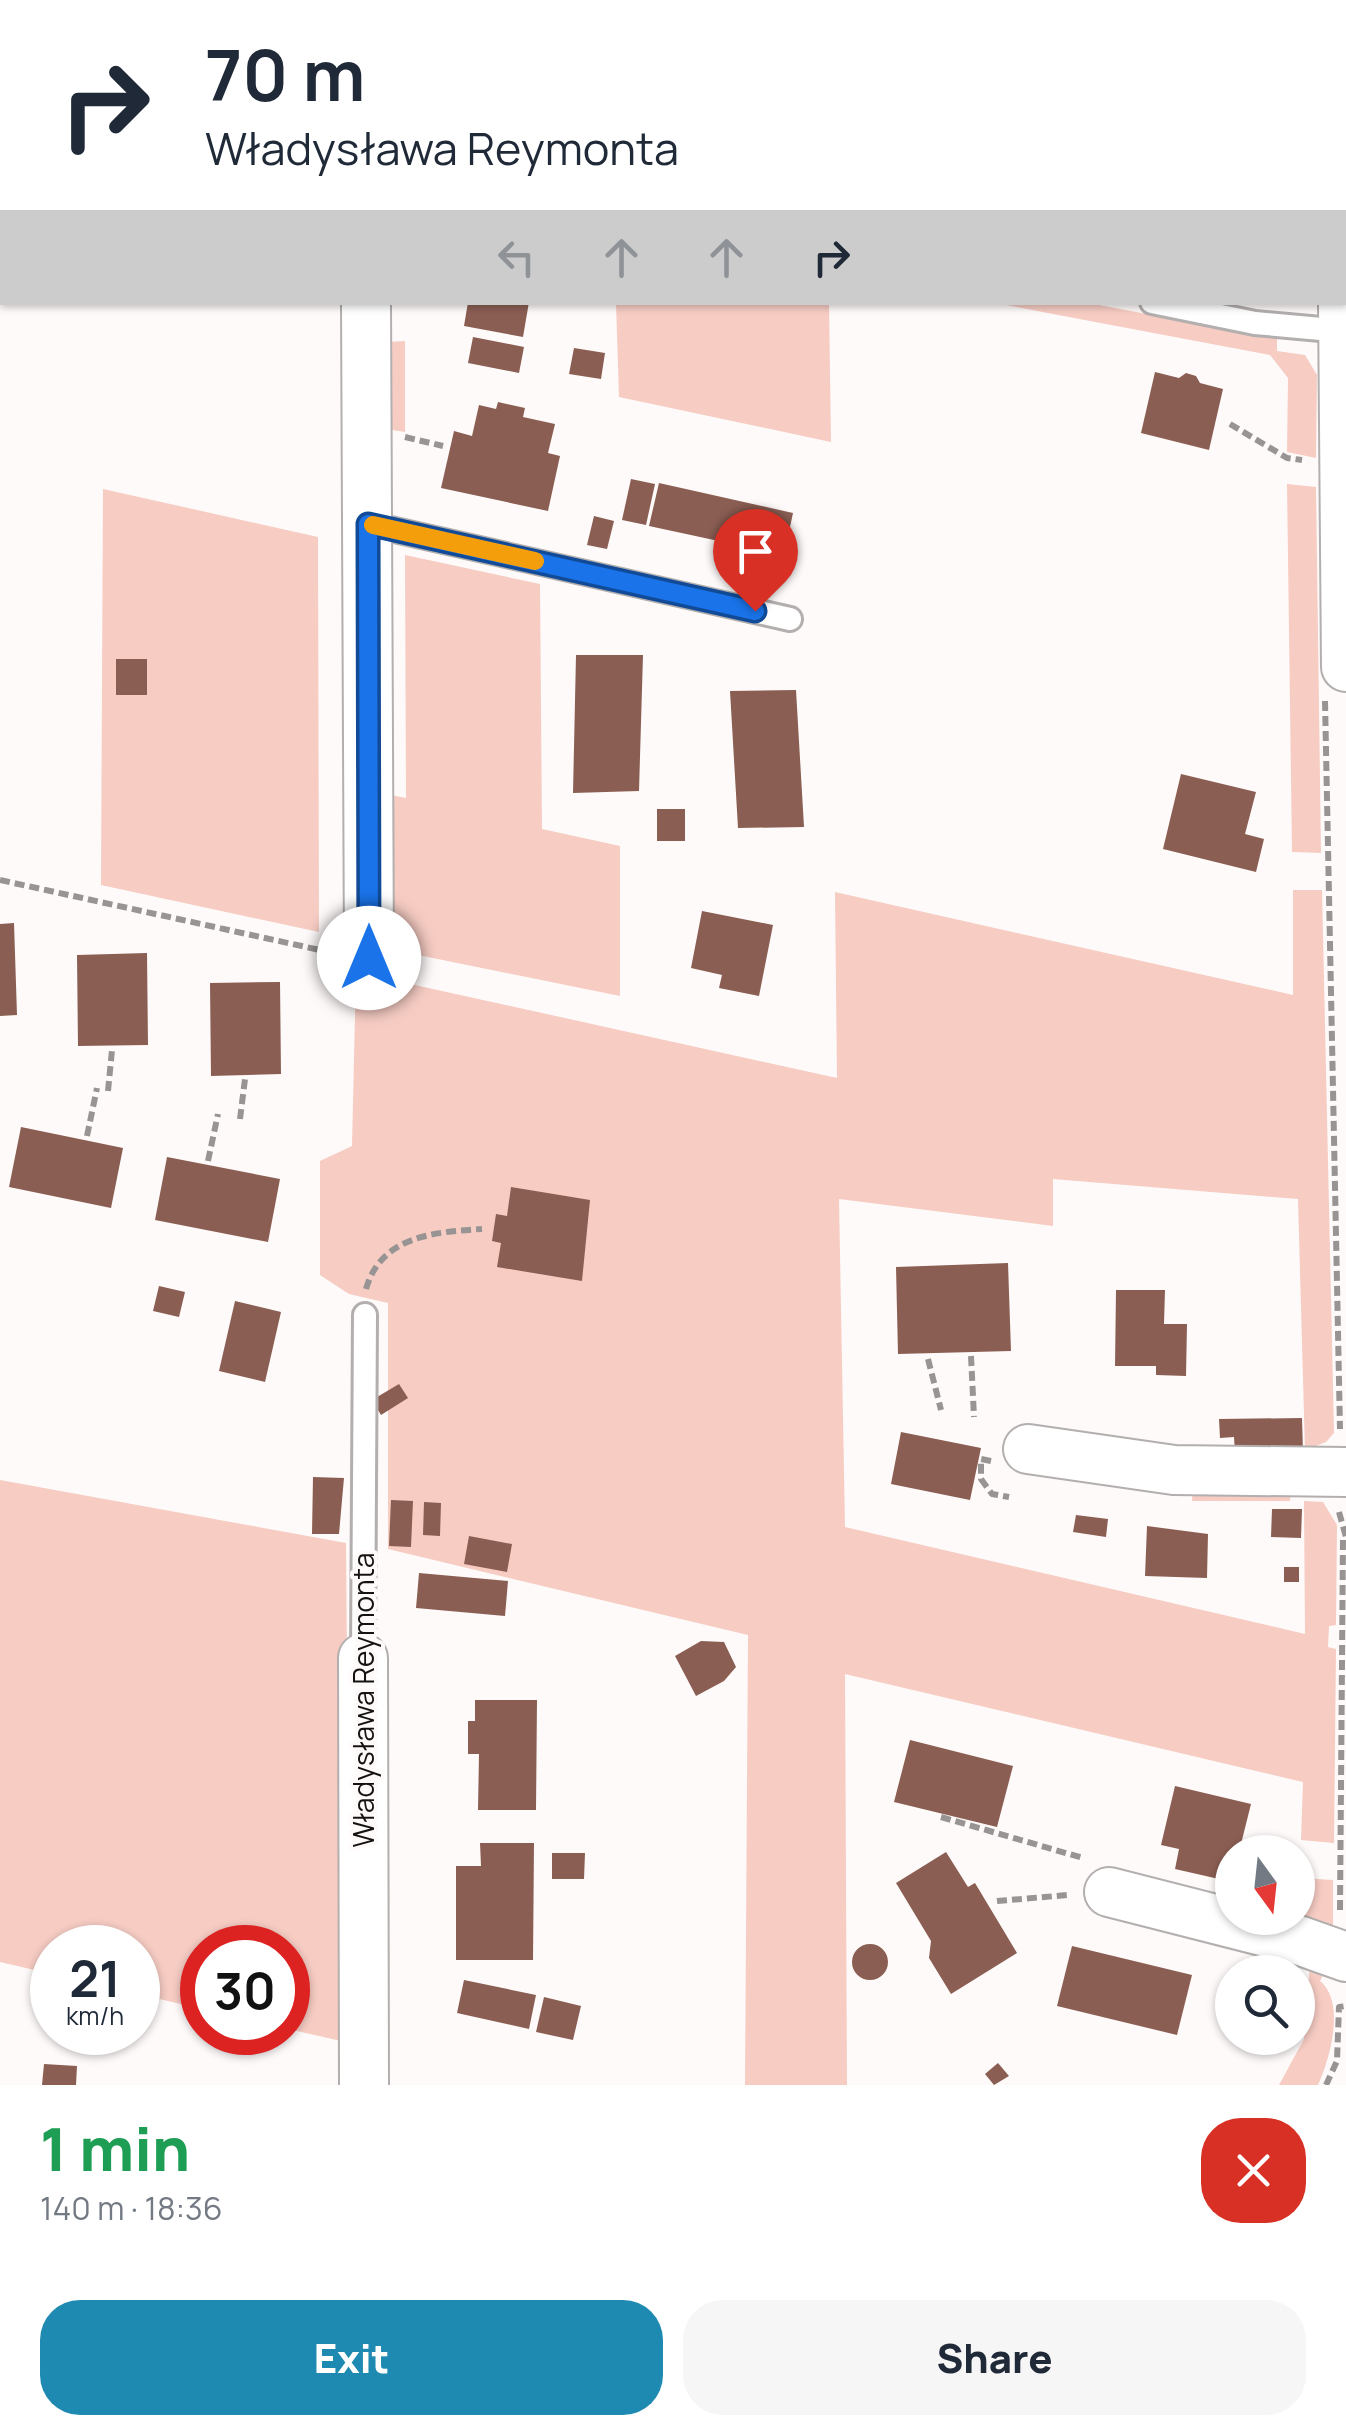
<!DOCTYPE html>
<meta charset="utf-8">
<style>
body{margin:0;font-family:Manrope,sans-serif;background:#f6f6f7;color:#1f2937;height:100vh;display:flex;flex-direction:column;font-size:38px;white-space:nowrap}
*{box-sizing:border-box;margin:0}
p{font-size:32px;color:#747a83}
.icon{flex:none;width:55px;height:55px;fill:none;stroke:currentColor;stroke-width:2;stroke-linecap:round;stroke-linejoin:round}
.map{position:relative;height:2085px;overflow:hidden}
.panel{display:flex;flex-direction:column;background:#fff;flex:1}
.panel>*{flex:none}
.top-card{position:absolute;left:0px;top:0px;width:1348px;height:305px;box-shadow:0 2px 8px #0004;background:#fff;color:#1f2937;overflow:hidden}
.needle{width:65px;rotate:165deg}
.buttons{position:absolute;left:1215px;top:1835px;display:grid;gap:20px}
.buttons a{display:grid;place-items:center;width:100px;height:100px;border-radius:50%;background:#fff;box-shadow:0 2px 8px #0004;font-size:50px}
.speed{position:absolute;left:30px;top:1925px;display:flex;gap:20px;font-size:50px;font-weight:700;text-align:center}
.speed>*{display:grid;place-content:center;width:130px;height:130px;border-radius:50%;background:#fff;box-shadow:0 2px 8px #0004;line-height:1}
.speed small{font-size:25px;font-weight:400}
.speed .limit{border:15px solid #d22;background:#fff;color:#111}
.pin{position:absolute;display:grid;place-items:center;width:85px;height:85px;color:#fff;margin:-102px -42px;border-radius:50% 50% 50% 0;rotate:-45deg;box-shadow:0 0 10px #0007}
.pin .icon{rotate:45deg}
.me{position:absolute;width:110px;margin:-55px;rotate:0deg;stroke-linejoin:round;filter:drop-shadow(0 0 8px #0008)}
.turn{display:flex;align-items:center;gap:35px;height:210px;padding:0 40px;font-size:45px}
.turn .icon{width:130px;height:130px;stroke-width:2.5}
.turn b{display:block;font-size:70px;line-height:85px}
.lanes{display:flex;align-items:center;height:95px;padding:0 40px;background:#0003;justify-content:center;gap:50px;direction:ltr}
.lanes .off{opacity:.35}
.round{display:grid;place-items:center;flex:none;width:105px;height:105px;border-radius:40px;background:#f6f6f7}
.head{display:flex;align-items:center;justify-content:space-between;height:170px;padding:0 40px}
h1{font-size:60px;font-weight:800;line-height:75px;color:#1e9e55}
.action{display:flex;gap:20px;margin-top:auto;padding:20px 40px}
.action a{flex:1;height:115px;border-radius:40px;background:#1f8ab1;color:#fff;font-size:40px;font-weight:800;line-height:115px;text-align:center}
.action a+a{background:#f6f6f7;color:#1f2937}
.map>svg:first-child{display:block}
</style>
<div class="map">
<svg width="1346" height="2085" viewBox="0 0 1346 2085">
<rect width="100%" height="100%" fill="#fefaf9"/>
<path fill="#f6ccc3" d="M616,303H829L831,442L619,397Z
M995,303H1089L1277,339V351L1305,355L1317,375L1316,458L1287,452L1288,378L1270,355Z
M405,341V432L379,428L384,342Z
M1287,484L1316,487L1321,853L1292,852Z
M103,489L318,537L319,932L101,885Z
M405,555L540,584L542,829L620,846V996L379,947L380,793L406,798Z
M1293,890H1322L1334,1433L1326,1442L1305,1450L1298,1199L1053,1179V1226L839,1199L845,1527L1305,1634L1304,1501L1323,1502L1337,1525L1336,1625L1329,1626L1328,1647L1336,1649L1334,1843L1301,1840L1303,1782L845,1674L847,2085H745L748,1635L388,1549V1303L349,1294L320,1275V1161L352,1146L356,972L837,1078L835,892L1293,995Z
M0,1480L346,1543L350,2043L288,2029V1948H202V2009L138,1994V1948H52V1974L0,1962Z
M1193,1485L1291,1490L1290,1501H1192Z
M1301,1878L1333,1880V1933L1300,1924Z
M1310,1963L1326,1969L1320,1981C1346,2002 1330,2059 1318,2085H1279L1304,2039Z"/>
<path fill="#8b5e53" d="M468,302H529L523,337L464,326Z
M473,337L524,347L519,373L468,363Z
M574,348L605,353L601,379L569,374Z
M1155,372L1179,378L1186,373L1196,376L1200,383L1223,389L1209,450L1141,433Z
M498,402L525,408L523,417L555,424L548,453L560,456L548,511L441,488L454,431L472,436L479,405L496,409Z
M631,479L655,484L646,525L622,520Z
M659,483L793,513L784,555L649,526Z
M594,516L614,521L607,549L587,545Z
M576,655H643L639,791L573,793Z
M116,659H147V695H116Z
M796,690L804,827L738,828L730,691Z
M1181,774L1256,792L1245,834L1264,839L1256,872L1163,849Z
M657,809H685V841H657Z
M702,911L773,925L759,996L719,988L722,975L691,968Z
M14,923L17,1015L0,1016V924Z
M147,953L148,1045L78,1046L77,955Z
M280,982L281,1074L211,1076L210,983Z
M21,1127L123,1148L111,1208L9,1187Z
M167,1157L280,1179L268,1242L155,1220Z
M511,1187L590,1200L582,1281L497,1267L501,1243L492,1241L496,1214L507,1216Z
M1008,1263L1011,1351L898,1354L896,1267Z
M159,1286L185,1292L179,1317L153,1311Z
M1116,1290H1165L1164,1324H1187L1186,1376L1156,1375V1366H1115Z
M235,1301L281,1312L265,1382L219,1371Z
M399,1384L408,1398L381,1415L372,1400Z
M1302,1418L1303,1452L1235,1453L1234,1437L1220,1438L1219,1419Z
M901,1432L981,1448L970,1500L891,1484Z
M313,1477L344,1478L339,1534H312Z
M391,1500L413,1501L411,1547L389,1546Z
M424,1502L441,1503L440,1536L423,1535Z
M1272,1509H1302L1301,1538L1271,1537Z
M1076,1515L1108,1519L1106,1537L1073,1532Z
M1147,1526L1208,1534L1207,1578L1145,1576Z
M469,1536L512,1544L507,1572L464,1564Z
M1284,1567H1299V1582H1284Z
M419,1573L508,1581L505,1616L416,1608Z
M701,1641L724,1642L736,1667L724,1681L696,1696L675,1656Z
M475,1700H537L536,1810H478L479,1754H468V1721H475Z
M910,1740L1013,1766L997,1827L894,1802Z
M1175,1786L1251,1804L1239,1852H1232V1882L1175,1869L1179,1849L1161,1845Z
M480,1843H534L533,1960H456V1866H481Z
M946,1852L968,1887L975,1883L1017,1953L951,1994L929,1958L931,1941L896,1883Z
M552,1853H585L584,1879H552Z
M852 1962a18 18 0 1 1 36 0a18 18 0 1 1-36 0Z
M1072,1946L1192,1975L1177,2035L1057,2006Z
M464,1980L536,1995L529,2029L457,2013Z
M544,1997L581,2006L573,2040L536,2032Z
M998,2063L1009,2076L994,2085L985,2074Z
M44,2064L77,2066L76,2085H42Z"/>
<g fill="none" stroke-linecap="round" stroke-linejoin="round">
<defs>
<path id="lane" d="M1152,302L1255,323L1343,331
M368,524L790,619
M363,1658L365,1315"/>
<path id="street" d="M362,0V2
M1342,0V2
M366,302L369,959
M1343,302L1346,667
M1028,1449L1174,1470L1346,1472
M363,1658L364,2085
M1109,1892L1301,1941L1346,1957"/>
</defs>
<use href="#lane" stroke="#b3afae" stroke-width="28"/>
<use href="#street" stroke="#b3afae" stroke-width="52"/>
<path stroke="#979493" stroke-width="6" stroke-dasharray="10 5" stroke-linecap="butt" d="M997,0L998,2
M1230,424L1287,458L1302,460
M405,437L443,446
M1325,701L1340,1429
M0,880L329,952
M108,1091L112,1050
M240,1119L245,1079
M87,1136L97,1088
M208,1161L218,1114
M366,1289C381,1236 434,1232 482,1229
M971,1356L974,1417
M928,1359L941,1410
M991,1461L981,1459V1479L992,1494L1009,1497
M1339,1512L1346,1537
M941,1817L1083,1858
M997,1901L1068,1895
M1340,1910L1343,1537
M1326,2085L1337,2061L1339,2007L1346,2006"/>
<use href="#lane" stroke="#fff" stroke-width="22"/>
<use href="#street" stroke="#fff" stroke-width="48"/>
</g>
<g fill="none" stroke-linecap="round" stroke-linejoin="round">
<defs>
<path id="route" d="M369,958L368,524L755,611"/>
</defs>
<use href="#route" stroke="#114b97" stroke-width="25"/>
<use href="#route" stroke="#1a73e8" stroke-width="18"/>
<path stroke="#f59e0b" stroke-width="18" d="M373,525L535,561"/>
</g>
<g text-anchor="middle" stroke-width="8" stroke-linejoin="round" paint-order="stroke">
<g font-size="28" fill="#141312" stroke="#fefaf9">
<text transform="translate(364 1700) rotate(-90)" y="10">Władysława Reymonta</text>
</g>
</g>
</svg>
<div class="buttons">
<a><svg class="needle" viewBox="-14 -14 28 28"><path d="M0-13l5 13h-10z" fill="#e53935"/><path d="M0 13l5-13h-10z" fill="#747a83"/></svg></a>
<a><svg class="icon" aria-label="search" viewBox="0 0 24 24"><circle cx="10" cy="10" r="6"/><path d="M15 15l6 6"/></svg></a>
</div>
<div class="speed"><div>21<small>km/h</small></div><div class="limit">30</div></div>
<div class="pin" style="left:755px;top:611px;background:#d93025"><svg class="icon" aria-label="arrive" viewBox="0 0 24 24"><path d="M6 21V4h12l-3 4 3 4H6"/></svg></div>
<svg class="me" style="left:369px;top:958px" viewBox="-20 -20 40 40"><circle r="19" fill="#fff"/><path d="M0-13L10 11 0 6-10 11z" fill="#1a73e8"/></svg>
<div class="top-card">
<div class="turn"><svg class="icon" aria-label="right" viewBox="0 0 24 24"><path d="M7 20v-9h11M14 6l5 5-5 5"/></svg><div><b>70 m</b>Władysława Reymonta</div></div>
<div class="lanes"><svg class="icon off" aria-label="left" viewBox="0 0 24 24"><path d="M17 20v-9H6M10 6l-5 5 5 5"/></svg><svg class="icon off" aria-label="ahead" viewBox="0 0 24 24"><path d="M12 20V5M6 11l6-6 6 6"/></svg><svg class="icon off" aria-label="ahead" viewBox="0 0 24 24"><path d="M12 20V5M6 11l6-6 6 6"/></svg><svg class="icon" aria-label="right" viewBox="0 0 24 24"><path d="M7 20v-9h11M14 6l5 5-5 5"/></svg></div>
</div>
</div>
<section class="panel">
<div class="head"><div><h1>1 min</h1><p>140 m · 18:36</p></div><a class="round" style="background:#d93025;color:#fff"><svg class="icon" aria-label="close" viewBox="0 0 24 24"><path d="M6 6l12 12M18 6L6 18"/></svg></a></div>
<div class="action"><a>Exit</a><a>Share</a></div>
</section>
